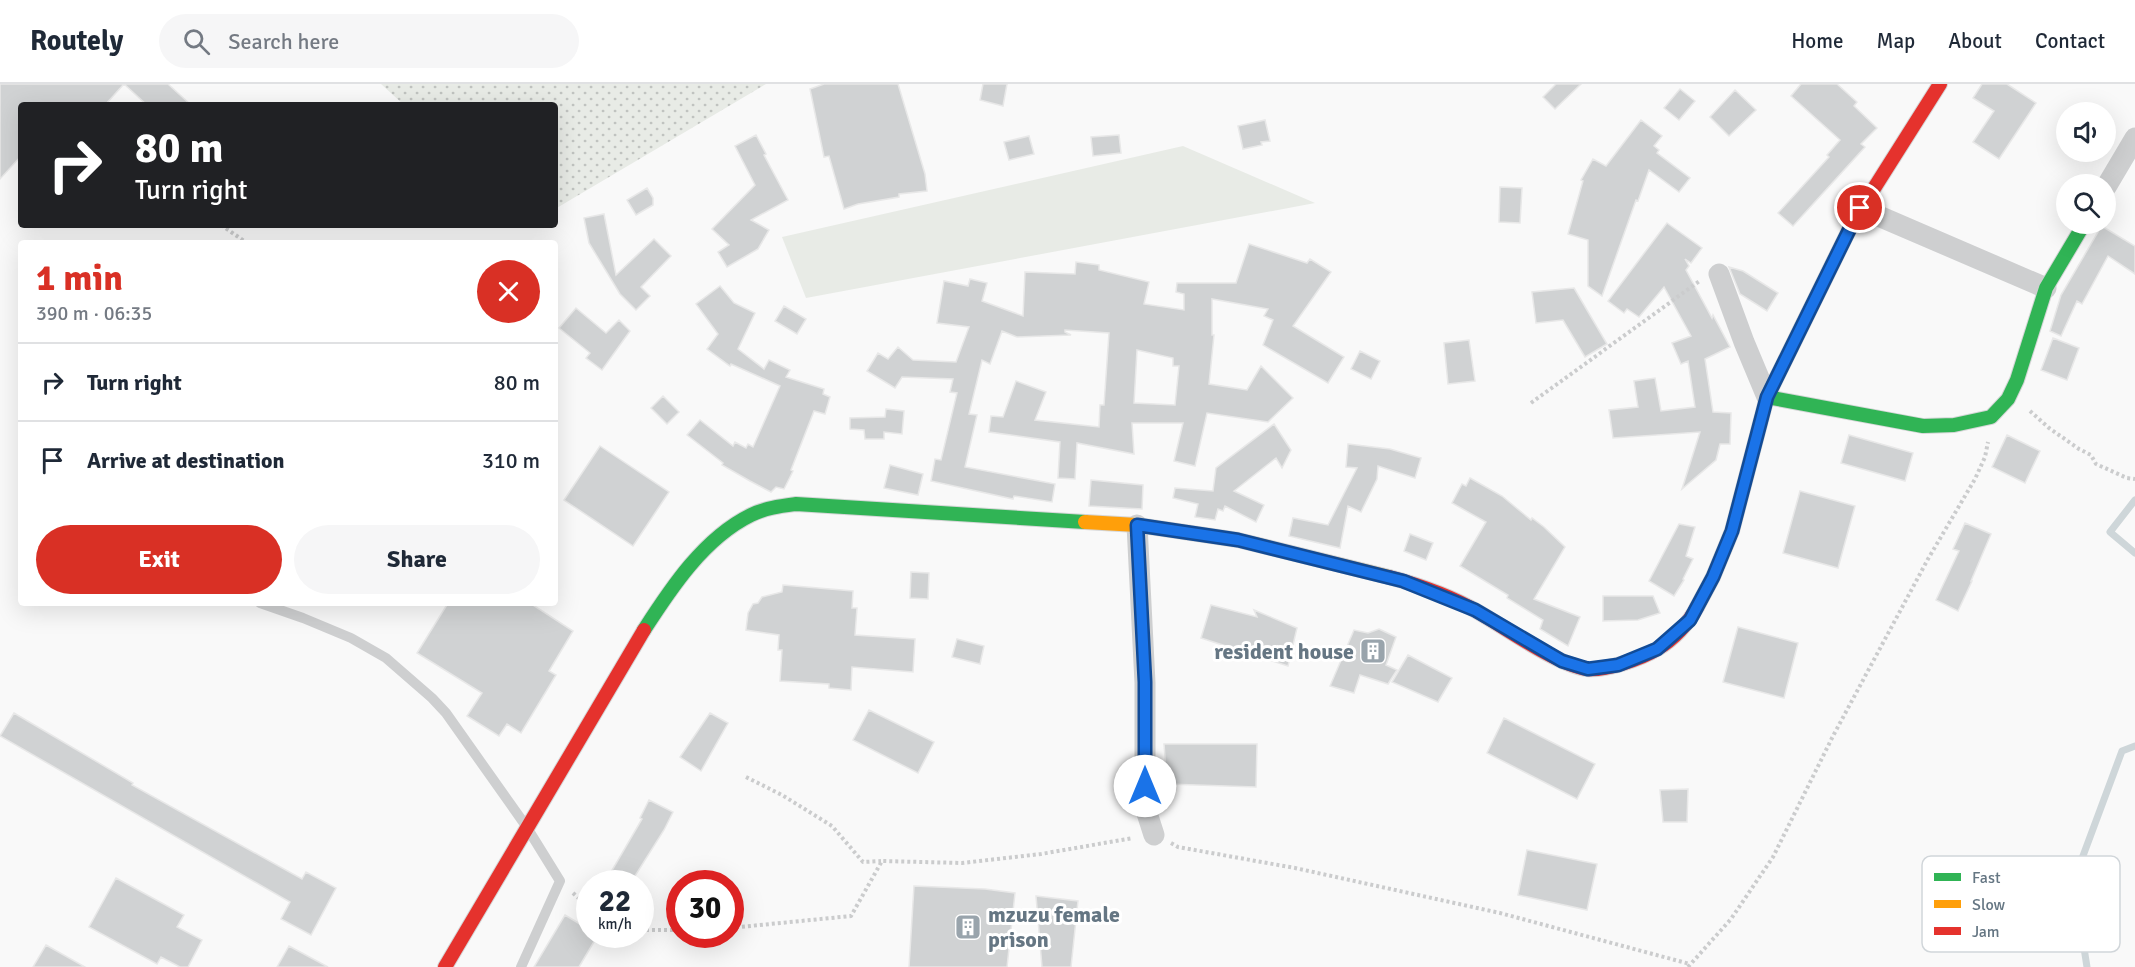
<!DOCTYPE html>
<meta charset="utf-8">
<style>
body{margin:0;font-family:Signika,sans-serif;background:#f6f6f7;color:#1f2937;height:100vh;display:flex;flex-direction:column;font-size:22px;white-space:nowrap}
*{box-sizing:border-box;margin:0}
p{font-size:20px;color:#747a83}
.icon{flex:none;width:33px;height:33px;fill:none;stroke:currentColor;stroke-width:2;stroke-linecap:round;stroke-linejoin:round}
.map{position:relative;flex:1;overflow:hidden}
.drawer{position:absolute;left:18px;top:156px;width:540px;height:366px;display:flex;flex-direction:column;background:#fff;border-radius:6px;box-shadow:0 6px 24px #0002}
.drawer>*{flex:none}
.hud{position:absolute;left:18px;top:18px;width:540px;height:126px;border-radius:6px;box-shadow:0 6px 24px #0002;background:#202124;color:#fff;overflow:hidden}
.fabs{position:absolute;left:2056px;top:18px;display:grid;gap:12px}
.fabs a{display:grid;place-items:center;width:60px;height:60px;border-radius:50%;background:#fff;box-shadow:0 6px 24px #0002;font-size:30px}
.speed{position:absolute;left:576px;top:786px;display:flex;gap:12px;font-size:30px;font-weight:700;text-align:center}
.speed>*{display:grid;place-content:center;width:78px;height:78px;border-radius:50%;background:#fff;box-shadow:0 6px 24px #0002;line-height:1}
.speed small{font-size:15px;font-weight:400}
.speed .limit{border:9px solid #d22;background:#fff;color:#111}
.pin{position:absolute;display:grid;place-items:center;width:51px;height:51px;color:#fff;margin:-26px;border:3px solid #fff;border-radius:50%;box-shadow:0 2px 6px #0007}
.me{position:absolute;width:66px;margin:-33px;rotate:0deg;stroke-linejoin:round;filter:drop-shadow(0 0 4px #0008)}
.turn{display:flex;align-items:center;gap:21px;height:126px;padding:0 18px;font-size:27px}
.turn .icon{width:78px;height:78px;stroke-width:2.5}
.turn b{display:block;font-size:42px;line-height:51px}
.round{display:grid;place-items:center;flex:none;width:63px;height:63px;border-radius:32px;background:#f6f6f7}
.summary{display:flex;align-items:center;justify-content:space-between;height:102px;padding:0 18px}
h1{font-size:36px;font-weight:700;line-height:45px;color:#d93025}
.cta{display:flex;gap:12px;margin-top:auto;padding:12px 18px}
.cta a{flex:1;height:69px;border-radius:36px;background:#d93025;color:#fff;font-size:24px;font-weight:700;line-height:69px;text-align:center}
.cta a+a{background:#f6f6f7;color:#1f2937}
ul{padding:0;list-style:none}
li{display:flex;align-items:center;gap:18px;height:78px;padding:0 18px;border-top:2px solid #e0e1e3}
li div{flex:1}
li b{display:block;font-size:22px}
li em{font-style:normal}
header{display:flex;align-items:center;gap:36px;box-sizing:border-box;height:84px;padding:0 30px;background:#fff;border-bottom:2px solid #e0e1e3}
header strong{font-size:28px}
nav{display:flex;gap:33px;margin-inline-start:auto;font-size:21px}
.search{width:420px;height:54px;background:#f6f6f7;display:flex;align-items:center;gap:15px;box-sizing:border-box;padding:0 21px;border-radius:33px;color:#747a83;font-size:22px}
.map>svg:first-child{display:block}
</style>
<header>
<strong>Routely</strong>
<div class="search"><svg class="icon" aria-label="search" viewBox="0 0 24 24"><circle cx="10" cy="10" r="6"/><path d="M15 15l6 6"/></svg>Search here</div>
<nav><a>Home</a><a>Map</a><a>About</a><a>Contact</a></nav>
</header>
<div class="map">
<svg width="2135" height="883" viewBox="0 0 2135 883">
<defs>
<pattern id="grass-dots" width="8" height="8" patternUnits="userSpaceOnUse" patternTransform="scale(1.5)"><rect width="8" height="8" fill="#e8ebe6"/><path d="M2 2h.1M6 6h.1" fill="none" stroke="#c0c3c0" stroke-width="1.8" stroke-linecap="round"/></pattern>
</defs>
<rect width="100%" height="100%" fill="#f9f9f9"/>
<path fill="url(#grass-dots)" d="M381,0H766L555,125V21H404Z"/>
<path fill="#e8ebe6" d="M1183,62L1315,119L806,214L782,153Z"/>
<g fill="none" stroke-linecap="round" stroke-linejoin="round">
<path stroke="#ced6d9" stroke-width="7" d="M2135,416L2110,448L2135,469
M2087,883L2084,864L2093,816L2077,788L2122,667L2135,662"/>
</g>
<path fill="#d0d2d3" stroke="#e8e8e8" stroke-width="1.5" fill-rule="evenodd" d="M0,0H168L191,21H147L124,0L105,21H21V72L0,95Z
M824,0H898L925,90L927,107L899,110V113L858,120L844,125L829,72L824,73L810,5Z
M983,0H1007L1003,22L980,16Z
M1556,0H1581L1555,25L1543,13Z
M1801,0H1837L1857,18L1854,22L1877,44L1861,60L1865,63L1793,142L1778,129L1829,73L1827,71L1840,56L1791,12Z
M1982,0H2007L2036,19L1999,75L1973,58L1994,27L1973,14Z
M1680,5L1695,17L1679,36L1664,24Z
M1735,6L1756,26L1729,52L1710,33Z
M1265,36L1270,57L1261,58L1262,61L1243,65L1238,42Z
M1641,36L1662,52L1654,62L1659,66L1657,69L1690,94L1679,108L1649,86L1638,117L1636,116L1602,212L1588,202V156L1568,150L1583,97L1581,96L1593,75L1606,82Z
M756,51L766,70L764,71L788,116L751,136L769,146L758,165L727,183L718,168L729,161L712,145L755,101L735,62Z
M1119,51L1121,69L1093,72L1091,53Z
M1029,52L1034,70L1009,76L1004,58Z
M1500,103L1522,104L1520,139L1499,138Z
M647,104L653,114V121L636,131L627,116Z
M604,130L616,191L654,155L671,172L641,203L650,212L636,226L620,210L589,159L584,134Z
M1667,139L1702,164L1691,179L1685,175L1689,182L1686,186L1712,234L1713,231L1730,263L1705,275L1713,328L1731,329L1730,360H1720L1716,376L1682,405L1700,348L1613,354L1609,326L1638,323L1634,297L1655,294L1661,327L1695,323L1688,277L1681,280L1672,259L1691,252L1664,203L1639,233L1627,225L1624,229L1608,217Z
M2100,141L2135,162V190L2108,172L2082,220L2077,217L2061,252L2050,247L2061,211L2098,148Z
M1249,160L1307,179L1310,175L1331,188L1293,242L1344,273L1328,299L1263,261L1273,236L1264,232L1268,225L1212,215V251H1214L1209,300L1247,306L1261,282L1293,314L1268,338L1207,329L1195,382L1174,377L1183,339H1132L1134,370L1077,359L1075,395L1058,394L1060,358L989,348L991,332L1003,333L1016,297L1046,308L1035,336L1099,343L1100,321H1104L1109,249L1065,246V248L1071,251L1017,253L1002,247L990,280L982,276L969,330L977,331L965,383L1055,400L1052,418L1014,412L1013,415L931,397L935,375L941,376L957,309L950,308L953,295L902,293L895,304L867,287L878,269L888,275L898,263L913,276L956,278L969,243L937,239L944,197L968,202L970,195L987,199L982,217L1023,232L1025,188L1075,190L1076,178L1099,181V186L1149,198L1144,220L1184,226V210L1176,208L1177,199H1236ZM1137,266L1173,274V282H1179L1175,321L1134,319Z
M1729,183L1743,187L1778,209L1767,227L1740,210Z
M720,202L734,219L755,229L738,265L764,285L769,276L790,286L786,293L824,305L823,310L830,313L825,330L814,327L791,386L793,387L784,405L776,403L771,408L750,397L722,381L723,379L687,351L700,336L733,362L735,358L746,364L748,360L753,363L780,302L731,280L730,282L707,265L718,250L696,220Z
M1574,204L1607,260L1585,273L1563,236L1536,239L1532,208Z
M784,222L806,235L797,250L775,237Z
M576,224L606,249L619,236L630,247L602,286L586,274L590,269L559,244Z
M2053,254L2079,264L2067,296L2041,286Z
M1469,256L1475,297L1448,300L1444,259Z
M1360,267L1380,277L1371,295L1351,285Z
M663,312L679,328L667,340L651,324Z
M886,325L904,327L902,350L884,348V355H865L864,346L850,345V334L885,333Z
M1274,340L1291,366L1282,384L1276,374L1234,407L1264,421L1256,438L1225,422L1223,427L1218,425L1215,436L1195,433L1198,420L1173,414L1175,404L1213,407L1216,384Z
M1849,351L1913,369L1905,397L1841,379Z
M2007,351L2040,367L2025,399L1992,383Z
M1348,360L1390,365L1421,374L1415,394L1378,382L1377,395L1361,428L1348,422L1340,464L1289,452L1293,434L1328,441L1357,384L1346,383Z
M600,362L669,408L633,462L564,416Z
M890,381L923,390L918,411L884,404Z
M1470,394L1502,412L1531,436L1532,434L1544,443L1565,463L1534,515L1580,533L1568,562L1540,545L1543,536L1507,514L1508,511L1460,482L1486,438L1452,419L1462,400L1466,402Z
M1091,396L1143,401L1142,425L1089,422Z
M1800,407L1855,422L1838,484L1783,469Z
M1965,439L1991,450L1971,497H1972L1958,527L1936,516L1959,467L1953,465Z
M1679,440L1695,443L1686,472L1693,475L1683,495L1684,496L1674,512L1649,497Z
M1410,450L1433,459L1426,476L1404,467Z
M911,488L929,489L928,515L910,514Z
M783,501L853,507L852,524H857L855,551L915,555L913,588L852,583L851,606L829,604V600L780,597L782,566H778L779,551L746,546L748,529L753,520L758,519L762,513L782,508Z
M1603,512H1653L1660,529L1638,536L1603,537Z
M448,519H530L573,547L549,587L556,591L521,649L507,640L499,652L467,632L482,609L417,569Z
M1211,521L1257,533L1254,526L1297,544L1288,582L1201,554Z
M1738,543L1798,559L1784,614L1723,598Z
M1379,545L1396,553L1386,581L1397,586L1388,600L1360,591L1354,609L1330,602L1354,546L1368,549Z
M957,555L984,562L980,580L952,573Z
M1408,571L1452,594L1438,618L1392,598Z
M869,626L934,658L918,689L853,656Z
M14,629L133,699L132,701L302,795L306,788L336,804L311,851L281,835L290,818L0,652Z
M710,629L728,639L701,687L680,673Z
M1504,634L1595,680L1577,715L1487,669Z
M1164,660H1257L1256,703L1167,700Z
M1688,705L1687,738H1663L1660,706Z
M649,716L673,728L664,746L630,800H604L642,735L640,734Z
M1527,766L1597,780L1587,826L1518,811Z
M116,794L184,831L177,843L202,856L188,883H180L161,873L157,880L89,843Z
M914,802L985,805L1015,809L1007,883H909Z
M1036,812L1078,817L1071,883H1042Z
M565,831L590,846V850L598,851L579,883H534Z
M46,861L85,883H33Z
M289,862L328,883H277Z"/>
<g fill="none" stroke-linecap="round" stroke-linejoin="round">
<defs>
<path id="fast" d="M1767,313L1923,342L1954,341L1991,333L2008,315L2017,296L2046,204L2084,140
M644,546C671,504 704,454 751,431C765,424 781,422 796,420L1085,438"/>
<path id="slow" d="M1085,438L1137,441L1238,456L1389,493
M1697,523L1713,493L1732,447L1767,313L1854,136"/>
<path id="jam" d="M1854,136L1940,0
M1389,493C1419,501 1451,512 1478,528C1506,544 1557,581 1587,585C1605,587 1641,575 1657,565C1673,556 1689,539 1697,523
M445,883L644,546"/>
</defs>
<use href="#fast" stroke="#d5d6d7" stroke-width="16"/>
<use href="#slow" stroke="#d5d6d7" stroke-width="16"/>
<use href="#jam" stroke="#d5d6d7" stroke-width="16"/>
<path stroke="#cbcccd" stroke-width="4" stroke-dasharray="3 3" stroke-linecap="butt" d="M221,141L247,159
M1531,319L1701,196
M2030,327L2049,344L2079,365L2091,371L2096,380L2127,394L2135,395
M746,693L782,711L832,742L863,778L881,777
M1171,759L1178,763L1295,784L1500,829L1690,880
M573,809L590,825
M730,844L851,832L882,777L962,779L1041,770L1133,754
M640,846H680
M1688,883L1731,835L1773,773L1833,652L1928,475L1975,395L1985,373L1988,358"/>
<path stroke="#cecfd0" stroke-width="10" d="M260,519L303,534L351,554L386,574L432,614L446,629L526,742L560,797L521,883"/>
<path stroke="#cecfd0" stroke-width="21" d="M2106,103L2135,54
M1860,124L2046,204
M1719,190L1744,258L1767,313
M1137,441L1145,599V723L1154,751"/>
<use href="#fast" stroke="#30b455" stroke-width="14"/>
<use href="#slow" stroke="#ff9f0a" stroke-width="14"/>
<use href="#jam" stroke="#e5322d" stroke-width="14"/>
</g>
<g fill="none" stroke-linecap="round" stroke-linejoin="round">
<defs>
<path id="route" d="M1145,702V598L1137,441L1238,456L1403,497L1475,526L1562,577L1588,585L1618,581L1657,565L1690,536L1713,493L1732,447L1767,313L1860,124"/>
</defs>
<use href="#route" stroke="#114b97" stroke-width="15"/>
<use href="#route" stroke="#1a73e8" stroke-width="10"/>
</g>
<defs>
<symbol id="building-square" viewBox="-11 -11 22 22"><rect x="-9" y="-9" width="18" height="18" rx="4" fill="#99a4ac" stroke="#fff"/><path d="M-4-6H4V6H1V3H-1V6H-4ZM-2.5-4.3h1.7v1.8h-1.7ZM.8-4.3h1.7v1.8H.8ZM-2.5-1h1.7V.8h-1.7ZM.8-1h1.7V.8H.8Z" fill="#fff"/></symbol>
</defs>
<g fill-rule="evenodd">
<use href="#building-square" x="1358" y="552" width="30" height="30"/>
<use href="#building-square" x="953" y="828" width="30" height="30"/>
</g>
<g text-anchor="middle" stroke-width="6" stroke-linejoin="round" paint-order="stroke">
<g font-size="22" font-weight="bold" fill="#657683" stroke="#fff" text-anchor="end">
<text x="1354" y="575">resident house</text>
<text x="988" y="838" text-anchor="start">mzuzu female<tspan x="988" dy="25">prison</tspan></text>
</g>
</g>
<rect x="1922" y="772" width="198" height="96" rx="9" fill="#fff" stroke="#d1d6da" stroke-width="1.5"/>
<rect x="1934" y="789" width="27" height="8" fill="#30b455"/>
<rect x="1934" y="816" width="27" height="8" fill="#ff9f0a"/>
<rect x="1934" y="843" width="27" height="8" fill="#e5322d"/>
<g font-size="16" fill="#657683">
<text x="1972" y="799">Fast</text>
<text x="1972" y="826">Slow</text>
<text x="1972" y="853">Jam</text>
</g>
</svg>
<div class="fabs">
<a><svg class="icon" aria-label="sound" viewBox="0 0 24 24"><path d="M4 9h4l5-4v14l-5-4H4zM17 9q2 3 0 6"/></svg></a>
<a><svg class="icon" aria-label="search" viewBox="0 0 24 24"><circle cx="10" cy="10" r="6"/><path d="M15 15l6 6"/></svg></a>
</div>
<div class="speed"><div>22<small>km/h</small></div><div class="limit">30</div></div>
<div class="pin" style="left:1860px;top:124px;background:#d93025"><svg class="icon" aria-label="arrive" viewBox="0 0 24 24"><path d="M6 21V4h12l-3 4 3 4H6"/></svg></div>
<svg class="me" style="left:1145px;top:702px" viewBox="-20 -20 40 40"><circle r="19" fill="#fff"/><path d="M0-13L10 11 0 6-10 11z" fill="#1a73e8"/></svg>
<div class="hud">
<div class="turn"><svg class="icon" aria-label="right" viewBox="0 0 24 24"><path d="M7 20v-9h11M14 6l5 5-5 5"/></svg><div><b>80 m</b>Turn right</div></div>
</div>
<section class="drawer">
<div class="summary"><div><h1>1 min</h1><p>390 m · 06:35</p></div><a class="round" style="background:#d93025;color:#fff"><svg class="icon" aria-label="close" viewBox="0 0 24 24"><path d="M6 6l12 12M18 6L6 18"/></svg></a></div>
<ul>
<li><svg class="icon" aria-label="right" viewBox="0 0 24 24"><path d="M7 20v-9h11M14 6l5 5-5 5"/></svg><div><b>Turn right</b></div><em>80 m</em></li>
<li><svg class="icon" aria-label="arrive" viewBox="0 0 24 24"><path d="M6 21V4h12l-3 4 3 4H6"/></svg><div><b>Arrive at destination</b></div><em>310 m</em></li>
</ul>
<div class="cta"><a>Exit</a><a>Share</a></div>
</section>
</div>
